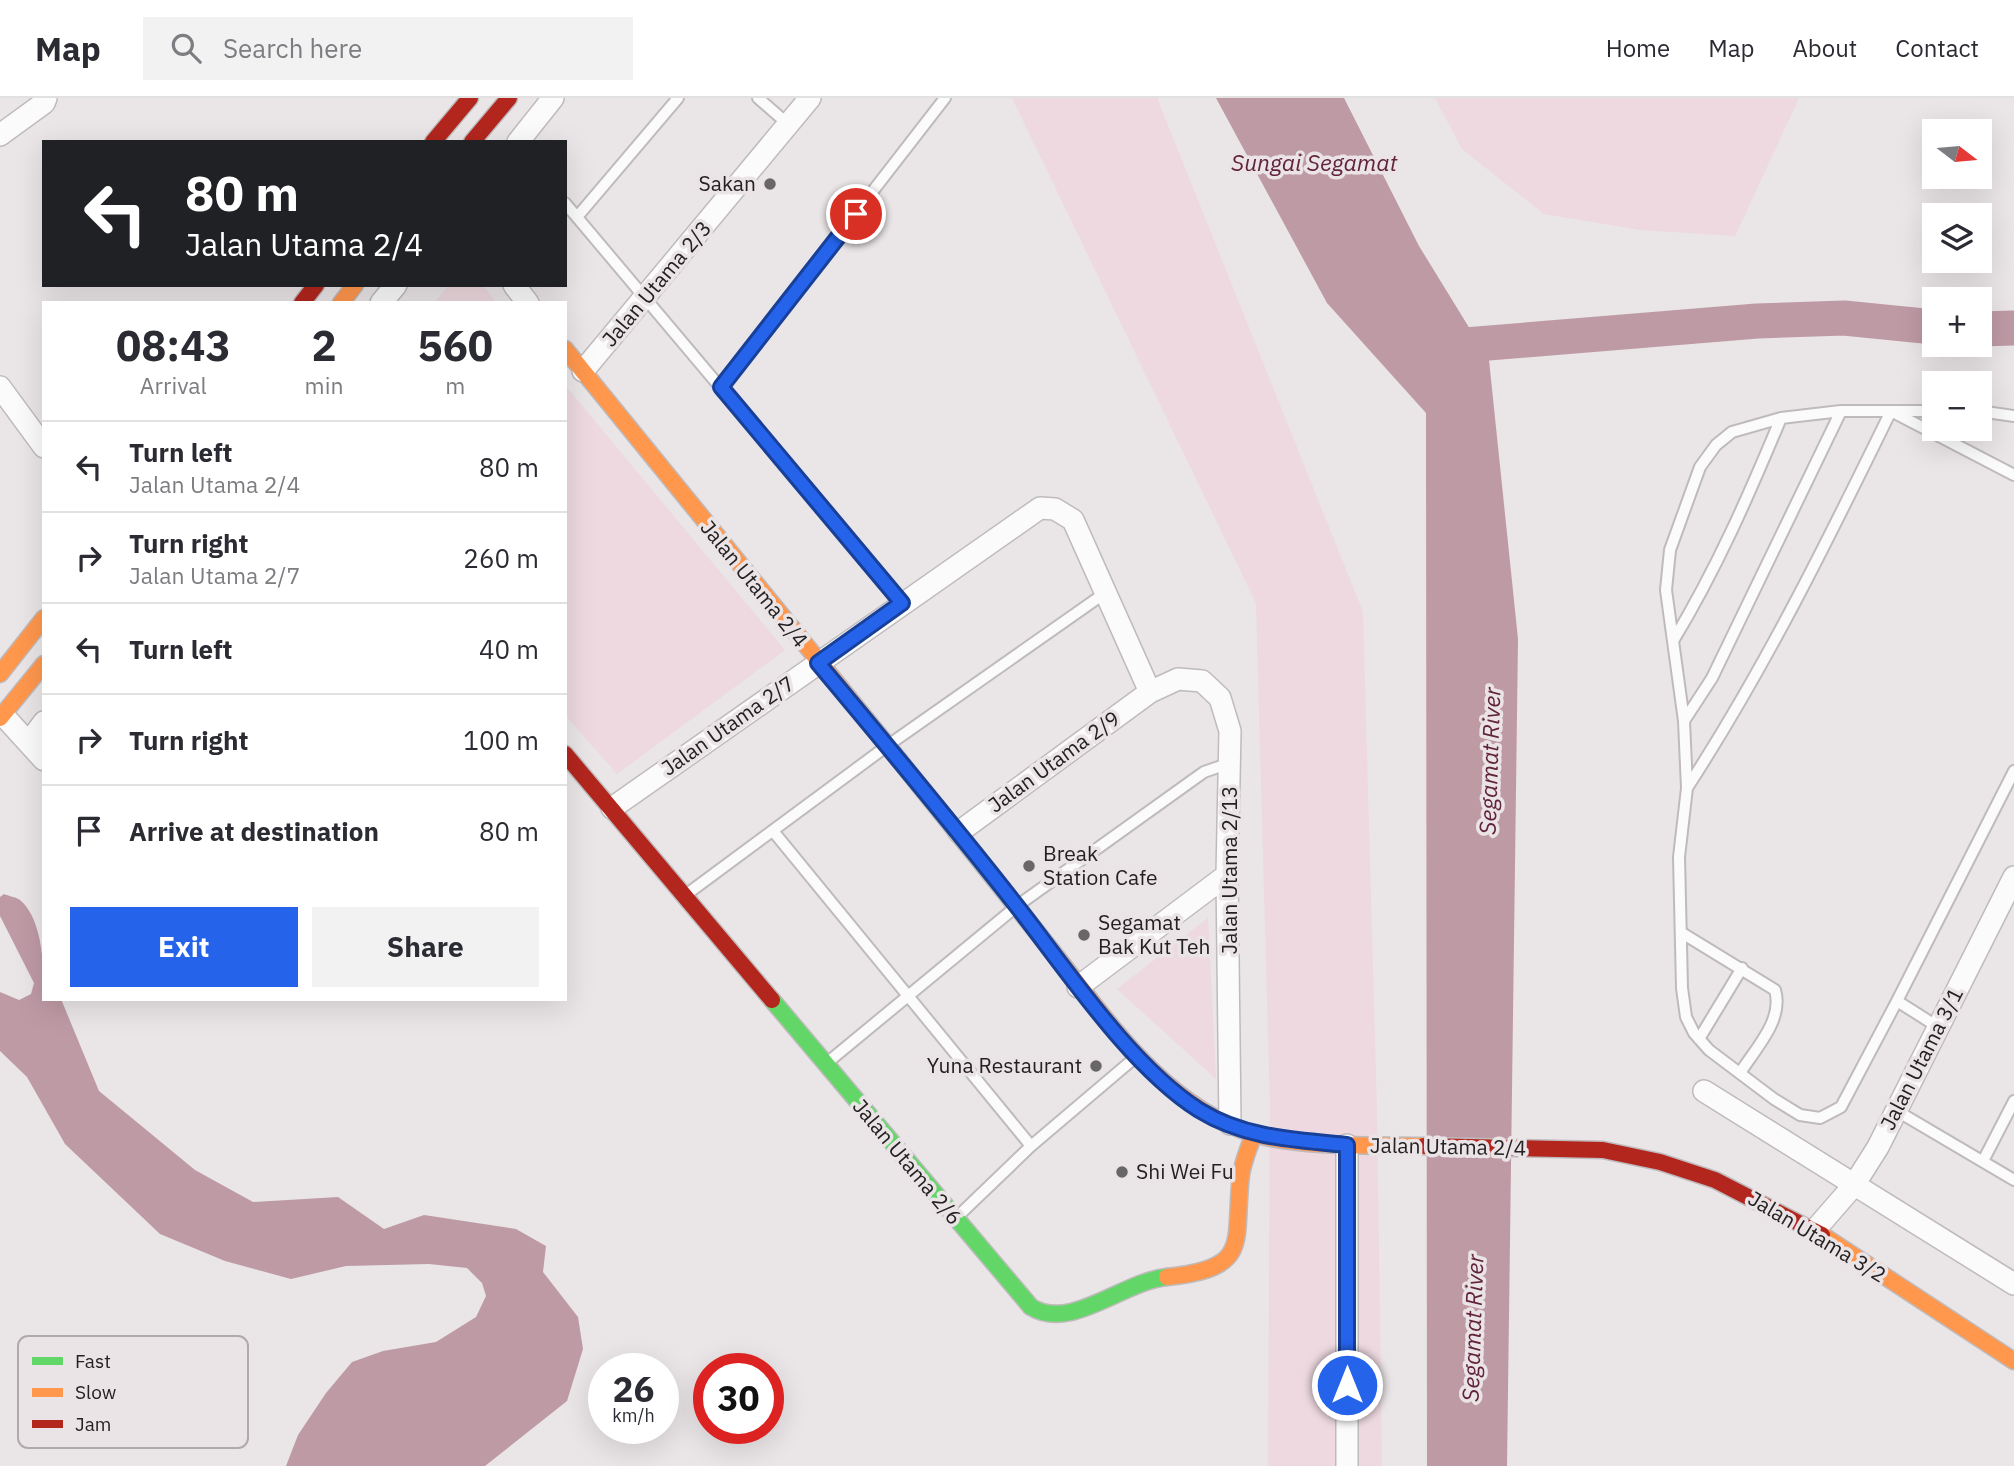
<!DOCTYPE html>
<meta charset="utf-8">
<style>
body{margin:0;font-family:"IBM Plex Sans",sans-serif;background:#f2f2f3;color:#2b2b33;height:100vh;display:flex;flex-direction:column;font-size:26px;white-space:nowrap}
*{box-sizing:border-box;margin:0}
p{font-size:23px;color:#7c7c81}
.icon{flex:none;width:38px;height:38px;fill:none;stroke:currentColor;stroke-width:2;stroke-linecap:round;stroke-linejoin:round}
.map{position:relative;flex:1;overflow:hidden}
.sheet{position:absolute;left:42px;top:203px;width:525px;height:700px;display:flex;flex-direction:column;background:#fff;border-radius:0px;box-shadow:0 7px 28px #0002}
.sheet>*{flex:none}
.guide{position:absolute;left:42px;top:42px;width:525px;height:147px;border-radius:0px;box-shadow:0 7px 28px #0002;background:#202124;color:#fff;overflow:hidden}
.needle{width:46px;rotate:106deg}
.controls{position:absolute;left:1922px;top:21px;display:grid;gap:14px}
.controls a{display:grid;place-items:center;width:70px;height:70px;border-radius:0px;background:#fff;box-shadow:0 7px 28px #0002;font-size:35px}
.speed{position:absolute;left:588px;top:1255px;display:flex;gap:14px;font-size:35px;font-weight:700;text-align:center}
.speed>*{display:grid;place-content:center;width:91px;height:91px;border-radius:50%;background:#fff;box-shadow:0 7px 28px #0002;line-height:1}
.speed small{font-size:18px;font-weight:400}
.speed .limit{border:10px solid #d22;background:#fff;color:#111}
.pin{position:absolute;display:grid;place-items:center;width:60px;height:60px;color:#fff;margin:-30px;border:4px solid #fff;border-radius:50%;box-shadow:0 2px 7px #0007}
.me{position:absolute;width:77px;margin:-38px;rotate:0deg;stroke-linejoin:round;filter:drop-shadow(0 0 5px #0008)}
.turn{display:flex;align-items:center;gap:24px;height:147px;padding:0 28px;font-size:32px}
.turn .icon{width:91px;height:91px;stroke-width:2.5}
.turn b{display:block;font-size:49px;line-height:60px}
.eta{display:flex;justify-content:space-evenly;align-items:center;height:119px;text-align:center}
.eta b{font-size:42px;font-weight:800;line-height:49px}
.button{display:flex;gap:14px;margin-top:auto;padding:14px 28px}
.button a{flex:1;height:80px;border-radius:0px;background:#2563eb;color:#fff;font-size:28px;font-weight:800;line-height:80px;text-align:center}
.button a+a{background:#f2f2f3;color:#2b2b33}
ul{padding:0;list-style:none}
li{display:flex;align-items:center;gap:21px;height:91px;padding:0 28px;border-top:2px solid #e1e1e2}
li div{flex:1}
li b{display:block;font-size:26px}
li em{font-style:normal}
header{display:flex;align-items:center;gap:42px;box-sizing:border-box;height:98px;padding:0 35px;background:#fff;border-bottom:2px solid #e1e1e2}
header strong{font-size:33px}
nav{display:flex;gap:38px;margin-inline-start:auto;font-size:24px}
.search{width:490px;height:63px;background:#f2f2f3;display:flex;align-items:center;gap:18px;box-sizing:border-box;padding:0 24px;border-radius:0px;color:#7c7c81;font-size:26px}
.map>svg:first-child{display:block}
</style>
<header>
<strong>Map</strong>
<div class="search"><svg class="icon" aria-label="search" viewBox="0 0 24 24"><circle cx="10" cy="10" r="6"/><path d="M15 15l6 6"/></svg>Search here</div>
<nav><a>Home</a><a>Map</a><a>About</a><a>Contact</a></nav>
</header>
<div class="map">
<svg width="2014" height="1368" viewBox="0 0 2014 1368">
<rect width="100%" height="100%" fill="#eae5e7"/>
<path fill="#edd9df" d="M1012,0H1157L1363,514L1377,1015L1382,1368H1268L1270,1007L1256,505Z
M1435,0H1799L1735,138L1641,132L1544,116L1462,51Z
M449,187H483L497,205H434Z
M565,287L785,552L617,676L565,617Z
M1208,820L1216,981L1117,891Z"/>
<path fill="#be9aa5" d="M1216,0H1344L1419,148L1489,262L1518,541L1507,1368H1427L1426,315L1327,205Z
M4,796C8,798 16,799 20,802C44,822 44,874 44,901H61L99,993L195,1072L253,1104L338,1099L384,1131L424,1117L516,1131L546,1148L543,1174L578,1219L583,1251L567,1303L485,1368H286L298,1337L326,1295L352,1264L383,1253L436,1244L476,1219L486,1198L482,1185L467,1170L429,1166L346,1168L291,1181L225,1163L160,1136L65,1046L27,979L0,953V894L19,902L31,896L34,885L0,818V799Z"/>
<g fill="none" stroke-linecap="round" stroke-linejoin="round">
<path stroke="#be9aa5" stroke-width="35" d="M1979,231L2014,230
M1440,249L1757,223L1844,220L1934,229"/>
<defs>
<path id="lane" d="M758,0L789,27
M565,105L902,505
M577,119L678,0
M721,289L945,0
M1979,313L2014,318
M1673,543C1716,472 1749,397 1781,320
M1684,623L1712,580L1841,313
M1687,690C1765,570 1828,442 1891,313L2014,377
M773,733L1031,1048
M687,796L887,648L1105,495
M1682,835L1775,892C1784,922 1755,951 1740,975
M1897,903L1841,1009L1820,1020L1800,1017L1774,1001L1709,952L1694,935L1686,919L1682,890L1679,759L1687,690L1684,623L1666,492L1670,452L1700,369L1716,347L1732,334L1781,320L1841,313H1934
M1938,929L1897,903L2014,673
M1699,941L1742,870
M828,964L1017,808L1204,674L1230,665
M1897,1013L2014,1082
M1983,1063L2014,1003
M956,1120L1031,1048L1137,958"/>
<path id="street" d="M0,37L44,5L46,0
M518,44L553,0
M514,187L528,205
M381,205L396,187
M583,273L810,0
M0,289L44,349
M3,617L44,662
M29,644L44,624
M612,710L1040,410L1055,411L1073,422L1150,594
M959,734L1150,594L1178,581L1202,583L1220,600L1230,633L1227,777L1230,1026
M1078,889L1227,777
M1704,993L2014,1186
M1814,1133L1854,1087L1878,1049L2014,779
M1347,1368V1047"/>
<path id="fast" d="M883,642L1052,853
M772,902L1031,1209C1071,1234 1123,1183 1167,1179"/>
<path id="slow" d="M341,205L355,187
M565,251L883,642
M0,576L44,520
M0,620L44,566
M1052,853C1107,922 1165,1010 1254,1036C1303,1050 1373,1047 1424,1048
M1822,1137L2014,1263
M1167,1179C1253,1170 1233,1145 1241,1077C1243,1063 1249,1049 1254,1036"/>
<path id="jam" d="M433,44L470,0
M472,44L509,0
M302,205L316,187
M565,656L772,902
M1424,1048L1603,1052L1660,1064L1715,1082L1822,1137"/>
</defs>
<use href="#lane" stroke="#bfbbbd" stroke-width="14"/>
<use href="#street" stroke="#bfbbbd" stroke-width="24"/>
<use href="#fast" stroke="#bfbbbd" stroke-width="19"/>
<use href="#slow" stroke="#bfbbbd" stroke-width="19"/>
<use href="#jam" stroke="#bfbbbd" stroke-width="19"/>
<use href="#lane" stroke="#fcfbfb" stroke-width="10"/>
<use href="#street" stroke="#fcfbfb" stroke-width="21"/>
<use href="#fast" stroke="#63d668" stroke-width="16"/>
<use href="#slow" stroke="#ff974d" stroke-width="16"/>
<use href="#jam" stroke="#b3261e" stroke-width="16"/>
</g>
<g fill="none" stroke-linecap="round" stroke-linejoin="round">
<defs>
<path id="route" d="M856,116L721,289L902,505L818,565C885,645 952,725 1016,807C1067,872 1130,968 1199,1012C1244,1040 1296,1042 1347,1047V1287"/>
</defs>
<use href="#route" stroke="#184099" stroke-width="18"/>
<use href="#route" stroke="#2563eb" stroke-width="12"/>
</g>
<g fill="#696667" stroke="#ebe4e6" stroke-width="2.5">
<circle cx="770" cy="86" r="7"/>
<circle cx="1029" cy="768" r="7"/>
<circle cx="1084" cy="837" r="7"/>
<circle cx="1096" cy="968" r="7"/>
<circle cx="1122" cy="1074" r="7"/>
</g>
<g text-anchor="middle" stroke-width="7" stroke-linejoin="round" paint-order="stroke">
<g font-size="21" fill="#232122" stroke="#ebe4e6" text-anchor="start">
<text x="756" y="93" text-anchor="end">Sakan</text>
<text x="1043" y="763">Break<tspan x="1043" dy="24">Station Cafe</tspan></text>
<text x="1098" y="832">Segamat<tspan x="1098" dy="24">Bak Kut Teh</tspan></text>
<text x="1082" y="975" text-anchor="end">Yuna Restaurant</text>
<text x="1136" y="1081">Shi Wei Fu</text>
</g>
<g font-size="21" fill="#232122" stroke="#ebe4e6">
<text transform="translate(657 186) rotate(-50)" y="7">Jalan Utama 2/3</text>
<text transform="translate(754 486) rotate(51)" y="7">Jalan Utama 2/4</text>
<text transform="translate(728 628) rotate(-35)" y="7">Jalan Utama 2/7</text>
<text transform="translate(1054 664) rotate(-36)" y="7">Jalan Utama 2/9</text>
<text transform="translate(1230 772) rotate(-90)" y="7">Jalan Utama 2/13</text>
<text transform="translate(1922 961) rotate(-63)" y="7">Jalan Utama 3/1</text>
<text transform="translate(1448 1049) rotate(1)" y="7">Jalan Utama 2/4</text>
<text transform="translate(907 1064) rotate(50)" y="7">Jalan Utama 2/6</text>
<text transform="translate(1817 1139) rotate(31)" y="7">Jalan Utama 3/2</text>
</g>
<g font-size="23" font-style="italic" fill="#61233b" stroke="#ebe4e6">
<text x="1314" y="73">Sungai Segamat</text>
<text transform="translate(1490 663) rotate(-88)" y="8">Segamat River</text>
<text transform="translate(1473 1230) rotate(-88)" y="8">Segamat River</text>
</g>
</g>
<rect x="18" y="1238" width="230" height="112" rx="10" fill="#ebe4e6" stroke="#afaaab" stroke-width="2"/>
<rect x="32" y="1259" width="31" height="8" fill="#63d668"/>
<rect x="32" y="1290" width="31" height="9" fill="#ff974d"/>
<rect x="32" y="1322" width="31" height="8" fill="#b3261e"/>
<g font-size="19" fill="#232122">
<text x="75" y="1270">Fast</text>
<text x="75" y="1301">Slow</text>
<text x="75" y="1333">Jam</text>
</g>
</svg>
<div class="controls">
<a><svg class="needle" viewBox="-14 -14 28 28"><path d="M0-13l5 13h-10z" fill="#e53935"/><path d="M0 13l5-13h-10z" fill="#7c7c81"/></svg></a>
<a><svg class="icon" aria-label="layers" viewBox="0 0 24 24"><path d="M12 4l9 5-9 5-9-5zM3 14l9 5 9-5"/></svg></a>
<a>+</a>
<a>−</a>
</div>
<div class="speed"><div>26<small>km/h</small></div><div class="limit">30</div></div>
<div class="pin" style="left:856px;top:116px;background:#d93025"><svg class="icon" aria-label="arrive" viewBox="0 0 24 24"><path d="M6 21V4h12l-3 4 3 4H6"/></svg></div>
<svg class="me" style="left:1347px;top:1287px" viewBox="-20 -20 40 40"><circle r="17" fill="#2563eb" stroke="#fff" stroke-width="3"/><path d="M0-11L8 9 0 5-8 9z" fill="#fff"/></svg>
<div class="guide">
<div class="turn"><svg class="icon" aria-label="left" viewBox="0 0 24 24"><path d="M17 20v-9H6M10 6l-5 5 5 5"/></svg><div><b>80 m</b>Jalan Utama 2/4</div></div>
</div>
<section class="sheet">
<div class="eta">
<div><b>08:43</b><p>Arrival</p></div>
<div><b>2</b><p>min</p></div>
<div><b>560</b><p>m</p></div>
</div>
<ul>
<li><svg class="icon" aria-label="left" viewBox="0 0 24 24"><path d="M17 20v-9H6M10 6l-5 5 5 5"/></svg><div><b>Turn left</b><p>Jalan Utama 2/4</p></div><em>80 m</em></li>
<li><svg class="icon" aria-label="right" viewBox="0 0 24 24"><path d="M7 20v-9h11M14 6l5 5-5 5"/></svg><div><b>Turn right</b><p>Jalan Utama 2/7</p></div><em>260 m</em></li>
<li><svg class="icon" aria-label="left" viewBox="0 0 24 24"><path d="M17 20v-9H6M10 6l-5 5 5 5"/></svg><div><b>Turn left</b></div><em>40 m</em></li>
<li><svg class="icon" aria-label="right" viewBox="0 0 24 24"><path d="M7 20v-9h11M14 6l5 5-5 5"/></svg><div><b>Turn right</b></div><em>100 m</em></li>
<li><svg class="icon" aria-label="arrive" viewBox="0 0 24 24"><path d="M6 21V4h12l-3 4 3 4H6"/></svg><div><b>Arrive at destination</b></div><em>80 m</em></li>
</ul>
<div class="button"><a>Exit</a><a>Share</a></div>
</section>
</div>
